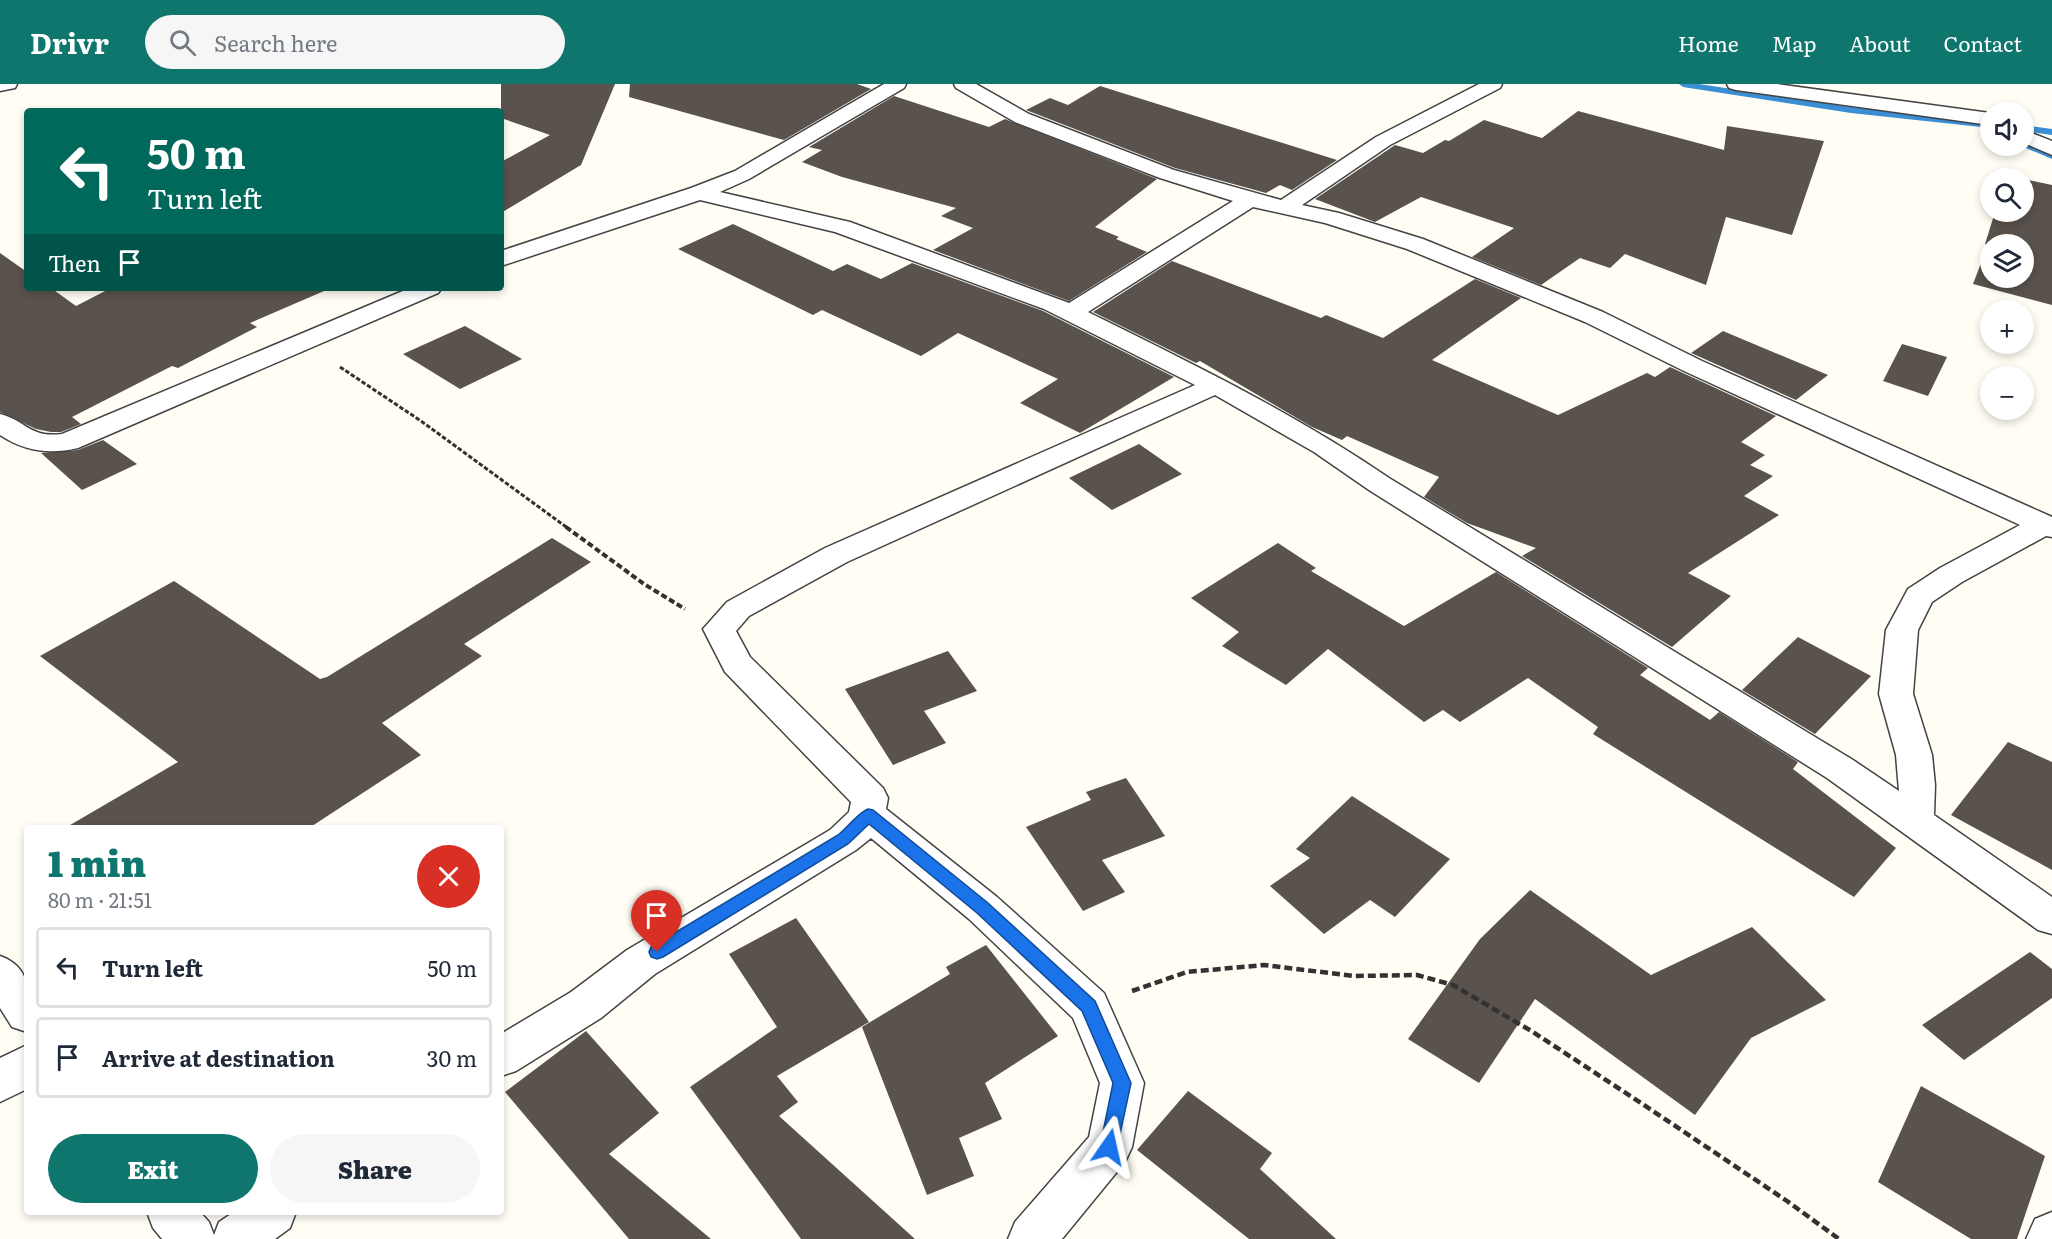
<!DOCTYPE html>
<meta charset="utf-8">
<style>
body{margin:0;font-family:Literata,serif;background:#f6f6f7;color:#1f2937;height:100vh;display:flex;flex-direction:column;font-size:22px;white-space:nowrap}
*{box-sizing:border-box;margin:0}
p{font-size:20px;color:#747a83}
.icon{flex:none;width:33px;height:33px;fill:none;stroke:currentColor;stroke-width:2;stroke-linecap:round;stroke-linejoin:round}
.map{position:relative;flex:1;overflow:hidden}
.sheet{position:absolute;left:24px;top:741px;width:480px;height:390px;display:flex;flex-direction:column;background:#fff;border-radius:6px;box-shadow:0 3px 9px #0003}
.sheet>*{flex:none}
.hud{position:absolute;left:24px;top:24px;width:480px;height:183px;border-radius:6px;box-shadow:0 3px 9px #0003;background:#00695c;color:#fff;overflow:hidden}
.fabs{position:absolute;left:1980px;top:18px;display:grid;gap:12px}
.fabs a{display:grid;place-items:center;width:54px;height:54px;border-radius:50%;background:#fff;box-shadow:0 3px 9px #0003;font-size:30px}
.pin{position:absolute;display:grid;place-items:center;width:51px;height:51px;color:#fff;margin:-62px -26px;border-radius:50% 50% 50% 0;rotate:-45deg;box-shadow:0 0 6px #0007}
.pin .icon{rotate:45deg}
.me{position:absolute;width:66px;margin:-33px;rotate:11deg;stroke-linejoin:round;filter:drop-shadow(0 0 4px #0008)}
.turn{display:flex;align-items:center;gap:21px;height:126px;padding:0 24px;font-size:27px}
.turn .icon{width:78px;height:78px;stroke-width:2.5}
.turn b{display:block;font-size:42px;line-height:51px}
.then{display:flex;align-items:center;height:57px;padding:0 24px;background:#0003;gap:12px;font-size:22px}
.round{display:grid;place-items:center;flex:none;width:63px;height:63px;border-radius:32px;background:#f6f6f7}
.headline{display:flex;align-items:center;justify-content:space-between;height:102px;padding:0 24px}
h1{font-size:36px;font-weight:800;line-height:45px;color:#0f766e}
.cta{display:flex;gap:12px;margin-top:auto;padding:12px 24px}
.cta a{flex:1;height:69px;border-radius:36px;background:#0f766e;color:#fff;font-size:24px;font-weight:800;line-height:69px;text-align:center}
.cta a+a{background:#f6f6f7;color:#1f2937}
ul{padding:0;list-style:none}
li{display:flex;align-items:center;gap:18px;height:81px;margin:0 12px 9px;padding:0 12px;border:3px solid #e0e1e3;border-radius:6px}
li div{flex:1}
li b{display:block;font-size:22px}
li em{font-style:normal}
header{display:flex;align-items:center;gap:36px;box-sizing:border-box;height:84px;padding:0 30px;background:#0f766e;color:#fff}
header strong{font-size:28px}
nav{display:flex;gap:33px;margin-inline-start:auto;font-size:21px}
.search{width:420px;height:54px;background:#f6f6f7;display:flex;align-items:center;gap:15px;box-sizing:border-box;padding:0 21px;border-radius:33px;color:#747a83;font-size:22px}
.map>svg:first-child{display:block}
</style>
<header>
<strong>Drivr</strong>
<div class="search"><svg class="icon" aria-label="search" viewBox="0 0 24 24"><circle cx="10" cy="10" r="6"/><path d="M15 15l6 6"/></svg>Search here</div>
<nav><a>Home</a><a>Map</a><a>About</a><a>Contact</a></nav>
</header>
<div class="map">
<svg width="2052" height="1155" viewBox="0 0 2052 1155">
<rect width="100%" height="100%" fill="#fffdf4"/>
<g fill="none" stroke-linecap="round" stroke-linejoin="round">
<path fill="#3a8ed3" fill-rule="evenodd" d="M1679,0H1699L1851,23L1990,38V44L1851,29L1683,3Z
M2024,41L2052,45V51L2024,47Z
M2024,57L2052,69V75L2021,62H2024Z"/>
</g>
<path fill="#5a524c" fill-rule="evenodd" d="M501,0H615L581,81L501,129V78L550,51L501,34Z
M630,0H857L871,5L784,56L629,13Z
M1100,2L1337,76L1292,106L1280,101L1266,109L1175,84L1026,26L1050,14L1068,21Z
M894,12L989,43L1005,35L1157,95L1095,143L1119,153L1116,155L1147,168L1069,217L933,166L973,144L941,132L956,124L842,93L802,78L822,66L809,63Z
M1578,27L1724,66L1727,42L1824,57L1792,151L1726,133L1706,201L1625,170L1610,184L1580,174L1541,201L1472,173L1514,144L1421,113L1375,138L1315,115L1395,61L1423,69L1445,56L1449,57L1484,36L1542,54Z
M2024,95L2052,101V221L1973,200L1988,161L1985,160L1995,128H2024ZM1990,160H2024V194H1990Z
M733,140L833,187L847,180L881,195L912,179L1043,227L1174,293L1080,349L1020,319L1058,295L958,249L921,272L822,226L813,231L678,165Z
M0,169L27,188V204H51L76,222L111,204H331L250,239L257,243L178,284L172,282L72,333L81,340L61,348H51L36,345L0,328Z
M1172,177L1321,234L1326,231L1383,254L1475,195L1521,214L1432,276L1558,331L1647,289L1655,293L1670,283L1776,332L1741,358L1765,371L1750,381L1773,392L1744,412L1779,431L1688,489L1731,512L1672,563L1522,472L1536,464L1467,439L1424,413L1439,393L1347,352L1342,356L1312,343L1200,277L1196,279L1093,228Z
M465,242L522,275L460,305L403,270Z
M1723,247L1828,291L1796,316L1691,269Z
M1902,260L1947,273L1928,312L1883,297Z
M103,356L137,380L82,406L41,369L78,366Z
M1139,360L1182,390L1112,426L1069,394Z
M552,454L591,478L464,560L482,572L382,639L421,671L309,744H65L178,678L40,572L174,497L320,595L327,593Z
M1278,459L1316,484L1311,487L1404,542L1496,488L1648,584L1640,591L1710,636L1719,628L1798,678L1793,685L1896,764L1854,813L1593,650L1598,643L1528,594L1460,638L1443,626L1424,638L1328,565L1286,601L1222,562L1239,548L1191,514Z
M1798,553L1871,592L1815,650L1742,606Z
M948,567L977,607L924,627L946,659L893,681L845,605Z
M2008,658L2052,678V786L1951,731Z
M1126,694L1165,752L1102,776L1125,808L1083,827L1026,743L1091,716L1086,708Z
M1352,712L1450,775L1395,833L1370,816L1324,850L1270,802L1310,774L1296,765Z
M1530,806L1651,891L1752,843L1826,916L1751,954L1695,1031L1535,915L1479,999L1408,955L1480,855Z
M796,834L869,938L777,992L798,1018L779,1032L915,1155H801L690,1003L777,943L729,870Z
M986,861L1058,952L985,999L1002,1035L959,1054L974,1092L927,1111L862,943L950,890L946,883Z
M2030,868L2052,885V914L1964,976L1922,941Z
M586,947L659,1029L609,1070L711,1155H629L505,1008Z
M1921,1002L2045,1072L2017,1155H1971L1878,1098Z
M1188,1007L1272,1069L1260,1085L1336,1155H1249L1137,1066Z"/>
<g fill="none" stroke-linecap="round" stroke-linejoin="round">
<defs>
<path id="minor" d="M0,0H17L15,4L0,7Z
M884,0H906L904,4L749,95L720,108L850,138L1069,219L1233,117L1160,94L1015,38L956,4L954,0H976L1029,30L1174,86L1281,116L1376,53L1479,0H1502L1500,4L1390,61L1302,121L1339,129L1423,155L1603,228L1702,277L2052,433V453L2046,452L1962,498L1932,518L1918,546L1913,610L1932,671L1935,701L1934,731L2052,813V850L2038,846L1827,694L1369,406L1314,368L1215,311L847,478L749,532L736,547L750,573L883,704L888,714L886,725L997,813L1104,909L1144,999L1132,1063L1125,1078L1062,1155H1008L1015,1138L1089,1053L1100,999L1073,934L969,835L871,754L856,766L655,890L601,934L516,987L501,992V950L571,908L627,866L830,746L849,728L851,718L725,588L703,545L727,518L825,464L1195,301L1044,225L835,148L700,116L501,182V167L691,104L735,87ZM1253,123L1325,139L1407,165L1585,238L1684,287L2020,441L1940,484L1908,505L1886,546L1879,610L1896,671L1899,707L1853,676L1389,394C1294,329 1191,279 1088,228Z
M1727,0H1777L1990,29V41L1736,6L1729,4Z
M2024,46L2052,57V71L2024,59Z
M410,204H442L438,209L78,364C49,371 24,367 0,351V330C27,337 29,354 62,350Z
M0,872C36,885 27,916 27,948L12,943L0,924Z
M27,961V1005L0,1018V974Z
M147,1128H200L209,1138L214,1151L219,1138L234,1128H296L290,1144L275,1155H162L153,1144Z
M2052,1128V1155H2026L2035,1135Z"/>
</defs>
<use href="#minor" stroke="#434343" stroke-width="3"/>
<path stroke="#323232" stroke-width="3" stroke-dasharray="4.5 2" stroke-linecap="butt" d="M340,283L421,337L569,445"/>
<path stroke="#323232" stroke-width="4" stroke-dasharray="6 3" stroke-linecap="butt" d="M566,443L644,500L685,525"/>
<path stroke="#323232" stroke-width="4.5" stroke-dasharray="8 4" stroke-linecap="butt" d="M1132,907L1187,888L1264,881L1354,892L1417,891L1453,901L1533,948L1641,1019L1787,1117L1839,1155"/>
<use href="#minor" fill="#fff" fill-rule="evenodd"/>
</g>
<path fill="#1a73e8" stroke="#114b97" stroke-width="1.5" d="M868,725L873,726L988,819L1095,917L1131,999L1116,1069L1109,1071L1102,1069L1100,1063L1113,999L1082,927L977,829L869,740L848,760L663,873L657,875L651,873L649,868L651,863L838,751C846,745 859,728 868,725Z"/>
</svg>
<div class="fabs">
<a><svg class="icon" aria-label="sound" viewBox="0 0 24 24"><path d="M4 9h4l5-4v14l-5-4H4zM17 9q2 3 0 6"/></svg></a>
<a><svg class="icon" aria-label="search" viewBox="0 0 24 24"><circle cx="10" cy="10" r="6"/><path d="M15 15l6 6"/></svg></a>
<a><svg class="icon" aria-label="layers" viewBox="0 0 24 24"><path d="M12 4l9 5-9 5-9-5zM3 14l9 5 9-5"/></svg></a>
<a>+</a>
<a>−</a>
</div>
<div class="pin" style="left:657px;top:868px;background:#d93025"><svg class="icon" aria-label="arrive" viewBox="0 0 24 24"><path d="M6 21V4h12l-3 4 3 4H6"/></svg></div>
<svg class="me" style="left:1109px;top:1063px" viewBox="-20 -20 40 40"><path d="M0-17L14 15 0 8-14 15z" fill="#1a73e8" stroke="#fff" stroke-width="4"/></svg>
<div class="hud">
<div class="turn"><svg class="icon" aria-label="left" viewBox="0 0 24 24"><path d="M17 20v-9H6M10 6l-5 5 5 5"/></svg><div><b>50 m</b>Turn left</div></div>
<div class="then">Then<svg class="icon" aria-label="arrive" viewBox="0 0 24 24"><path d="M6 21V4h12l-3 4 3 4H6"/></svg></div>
</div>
<section class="sheet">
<div class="headline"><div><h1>1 min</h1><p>80 m · 21:51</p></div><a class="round" style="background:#d93025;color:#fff"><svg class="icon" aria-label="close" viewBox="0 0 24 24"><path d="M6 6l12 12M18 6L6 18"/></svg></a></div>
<ul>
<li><svg class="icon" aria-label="left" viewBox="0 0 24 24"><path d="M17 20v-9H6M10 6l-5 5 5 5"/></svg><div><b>Turn left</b></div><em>50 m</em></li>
<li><svg class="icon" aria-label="arrive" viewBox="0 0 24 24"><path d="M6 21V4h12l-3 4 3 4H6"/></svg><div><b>Arrive at destination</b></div><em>30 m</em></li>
</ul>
<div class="cta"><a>Exit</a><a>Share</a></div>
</section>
</div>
